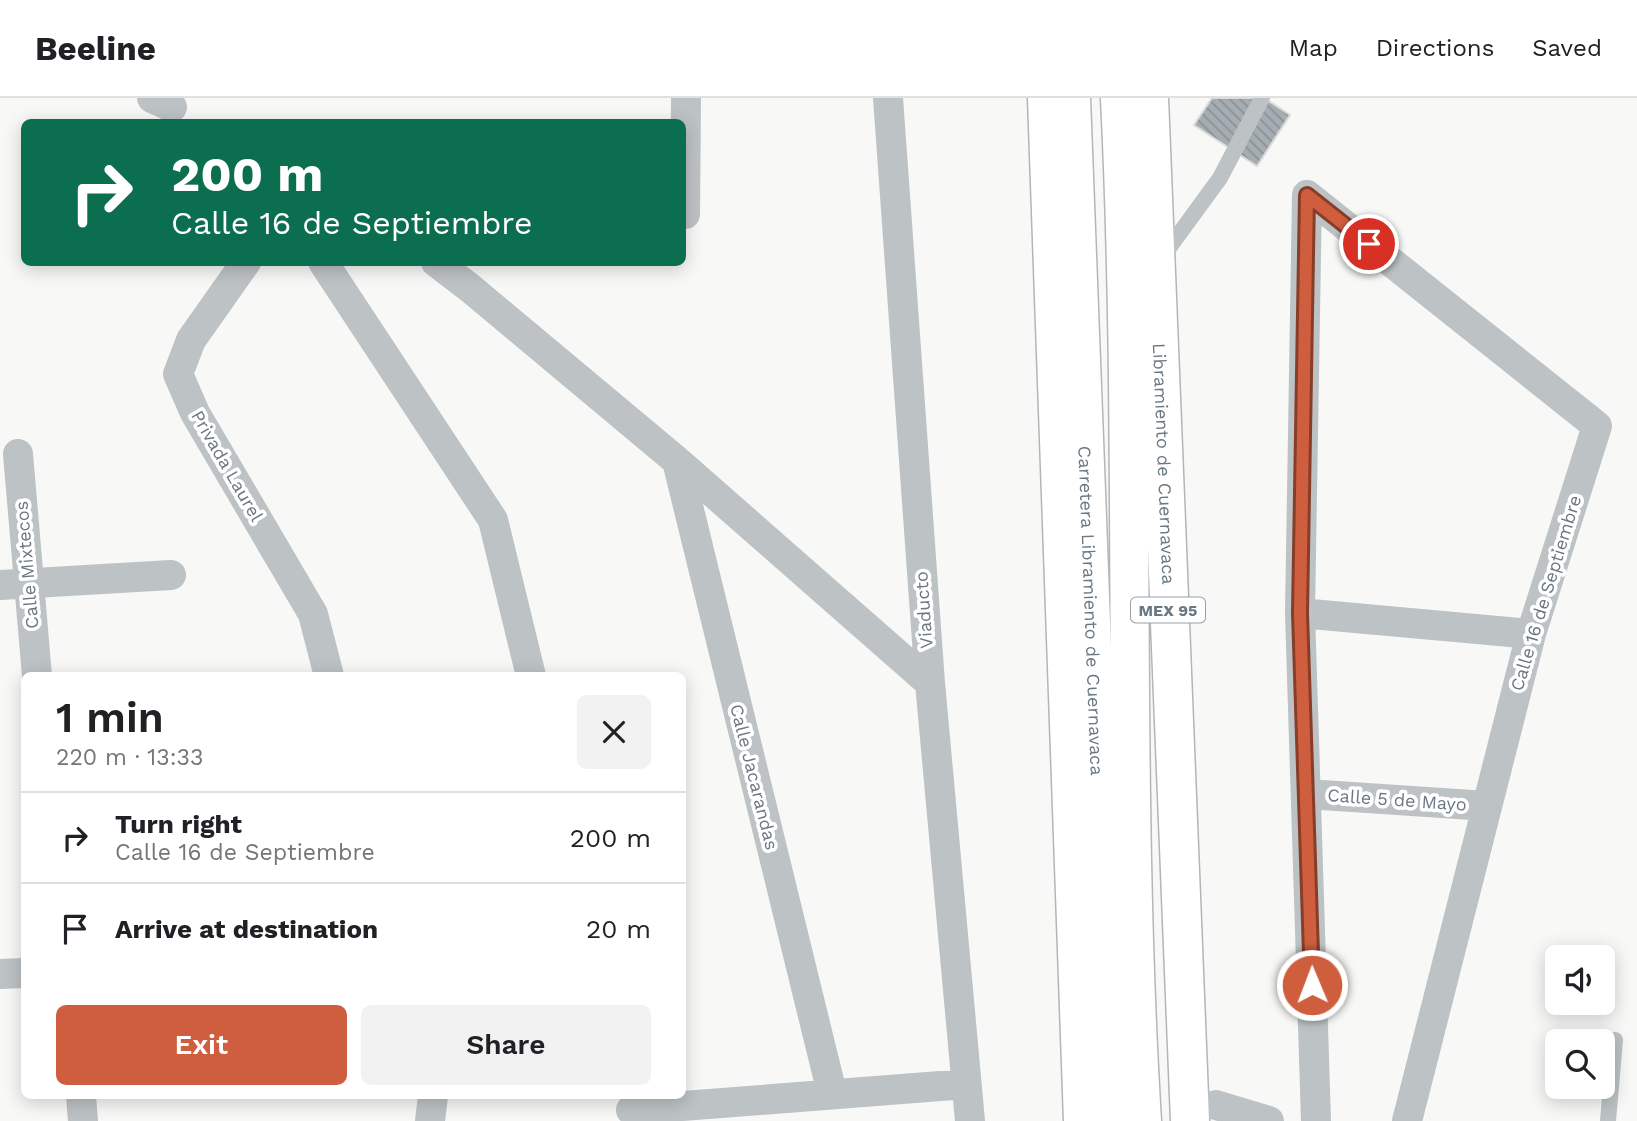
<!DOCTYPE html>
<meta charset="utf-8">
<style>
body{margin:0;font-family:"Work Sans",sans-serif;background:#f2f2f2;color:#202124;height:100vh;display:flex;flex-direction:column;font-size:26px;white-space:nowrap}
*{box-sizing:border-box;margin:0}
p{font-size:23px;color:#757577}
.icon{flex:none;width:38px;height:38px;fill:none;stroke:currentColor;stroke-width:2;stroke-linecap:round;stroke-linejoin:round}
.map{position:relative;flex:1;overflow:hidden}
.drawer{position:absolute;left:21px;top:574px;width:665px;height:427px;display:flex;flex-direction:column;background:#fff;border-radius:10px;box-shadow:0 4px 18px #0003}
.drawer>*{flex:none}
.banner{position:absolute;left:21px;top:21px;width:665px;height:147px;border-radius:10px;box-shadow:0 4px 18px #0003;background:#0b6e4f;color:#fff;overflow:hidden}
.controls{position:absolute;left:1545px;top:847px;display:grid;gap:14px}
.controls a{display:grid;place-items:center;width:70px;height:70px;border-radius:10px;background:#fff;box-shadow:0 4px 18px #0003;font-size:35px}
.pin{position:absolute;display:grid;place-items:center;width:60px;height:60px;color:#fff;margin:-30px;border:4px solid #fff;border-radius:50%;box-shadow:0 2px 7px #0007}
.me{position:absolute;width:77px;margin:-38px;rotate:359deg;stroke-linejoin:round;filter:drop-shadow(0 0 5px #0008)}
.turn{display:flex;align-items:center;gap:24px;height:147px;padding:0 35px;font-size:32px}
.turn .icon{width:91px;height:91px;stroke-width:2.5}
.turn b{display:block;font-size:49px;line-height:60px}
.round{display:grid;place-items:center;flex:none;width:74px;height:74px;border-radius:10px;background:#f2f2f2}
.summary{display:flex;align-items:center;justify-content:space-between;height:119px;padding:0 35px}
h1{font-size:42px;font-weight:600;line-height:52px}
.button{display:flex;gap:14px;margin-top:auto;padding:14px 35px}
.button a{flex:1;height:80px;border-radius:10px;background:#cf5e3e;color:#fff;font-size:28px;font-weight:600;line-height:80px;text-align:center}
.button a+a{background:#f2f2f2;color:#202124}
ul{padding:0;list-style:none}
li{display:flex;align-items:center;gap:21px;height:91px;padding:0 35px;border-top:2px solid #e0e0e0}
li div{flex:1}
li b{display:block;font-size:26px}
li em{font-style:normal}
header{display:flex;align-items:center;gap:42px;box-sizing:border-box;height:98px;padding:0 35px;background:#fff;border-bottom:2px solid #e0e0e0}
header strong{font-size:33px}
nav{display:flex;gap:38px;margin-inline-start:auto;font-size:24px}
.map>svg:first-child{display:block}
</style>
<header>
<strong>Beeline</strong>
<nav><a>Map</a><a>Directions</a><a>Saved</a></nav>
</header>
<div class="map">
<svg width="1637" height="1023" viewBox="0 0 1637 1023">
<defs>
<pattern id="building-back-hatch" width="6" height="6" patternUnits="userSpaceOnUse" patternTransform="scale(1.75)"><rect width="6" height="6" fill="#a5adb2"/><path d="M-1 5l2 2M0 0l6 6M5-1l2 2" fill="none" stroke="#8a9296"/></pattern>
</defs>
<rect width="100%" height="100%" fill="#f8f8f6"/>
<path fill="url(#building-back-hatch)" stroke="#dadad8" stroke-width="2" d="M1212,0H1264L1290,17L1257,68L1194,27Z"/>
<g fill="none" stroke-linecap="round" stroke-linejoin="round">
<defs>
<g id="primary">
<path d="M1047,0L1083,1023"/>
<path id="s1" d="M1149,0L1190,1023"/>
</g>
<g id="trunk">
<path id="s2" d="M1071,0L1110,1023"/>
<path d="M1120,0C1137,341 1121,682 1142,1023"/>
</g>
</defs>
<use href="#primary" stroke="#b1b6b9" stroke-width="41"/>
<use href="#trunk" stroke="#b3b7ba" stroke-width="41"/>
<path stroke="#bdc2c5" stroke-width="16" d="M1163,158L1220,80L1262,0
M1608,1023L1615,942"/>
<path stroke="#bdc2c5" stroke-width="30" d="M152,0L172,9
M888,0L930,585L970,1023
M1307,97L1597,328L1531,536L1407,1023
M1307,97L1300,515L1316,1023
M685,116L686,0
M246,164L191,242L178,276L195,315L313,516L329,578
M323,164L493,422L531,578
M436,164L470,190L677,363L930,585
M18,356L37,578
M677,363L832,995
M0,487L171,477
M1300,515L1531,536
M1307,696L1487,708
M0,876L24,875
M81,998L83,1023
M1216,1007L1269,1023
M631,1012L966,986
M430,1023L433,998"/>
<use href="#primary" stroke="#fff" stroke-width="38"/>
<use href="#trunk" stroke="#fff" stroke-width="38"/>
</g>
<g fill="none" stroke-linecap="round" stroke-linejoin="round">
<defs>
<path id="route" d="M1312,887L1300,515L1307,97L1369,146"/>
</defs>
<use href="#route" stroke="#873d28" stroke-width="18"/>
<use href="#route" stroke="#cf5e3e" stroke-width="12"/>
</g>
<g text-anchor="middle" stroke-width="7" stroke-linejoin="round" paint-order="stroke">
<rect fill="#fff" stroke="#97a0a8" stroke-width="2" x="1131" y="499.5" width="74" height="25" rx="5"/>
<g font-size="16" font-weight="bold" fill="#6a7883">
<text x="1168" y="518">MEX 95</text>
</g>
<g font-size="18" fill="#6a7883" stroke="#fff">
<text dy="6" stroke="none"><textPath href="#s1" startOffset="366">Libramiento de Cuernavaca</textPath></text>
<text transform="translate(227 368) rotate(60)" y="6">Privada Laurel</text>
<text transform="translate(27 467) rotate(-95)" y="6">Calle Mixtecos</text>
<text transform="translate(1546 495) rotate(-73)" y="6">Calle 16 de Septiembre</text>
<text transform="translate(924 512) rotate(-94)" y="6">Viaducto</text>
<text dy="6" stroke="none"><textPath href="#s2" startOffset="513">Carretera Libramiento de Cuernavaca</textPath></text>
<text transform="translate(754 679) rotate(76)" y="6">Calle Jacarandas</text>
<text transform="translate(1397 702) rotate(4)" y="6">Calle 5 de Mayo</text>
</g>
</g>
</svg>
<div class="controls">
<a><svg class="icon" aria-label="sound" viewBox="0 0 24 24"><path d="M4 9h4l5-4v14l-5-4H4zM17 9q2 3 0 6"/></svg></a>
<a><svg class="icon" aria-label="search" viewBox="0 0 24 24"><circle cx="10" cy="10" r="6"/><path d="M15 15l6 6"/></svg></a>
</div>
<div class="pin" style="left:1369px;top:146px;background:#d93025"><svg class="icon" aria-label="arrive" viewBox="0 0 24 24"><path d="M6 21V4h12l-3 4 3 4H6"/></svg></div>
<svg class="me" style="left:1312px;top:887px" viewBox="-20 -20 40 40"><circle r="17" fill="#cf5e3e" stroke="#fff" stroke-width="3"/><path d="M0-11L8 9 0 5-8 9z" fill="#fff"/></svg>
<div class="banner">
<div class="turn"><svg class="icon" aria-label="right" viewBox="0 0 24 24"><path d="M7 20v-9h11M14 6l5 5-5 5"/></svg><div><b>200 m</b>Calle 16 de Septiembre</div></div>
</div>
<section class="drawer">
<div class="summary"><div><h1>1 min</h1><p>220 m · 13:33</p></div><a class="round"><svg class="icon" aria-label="close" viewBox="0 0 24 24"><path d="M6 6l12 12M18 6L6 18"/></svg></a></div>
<ul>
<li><svg class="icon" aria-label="right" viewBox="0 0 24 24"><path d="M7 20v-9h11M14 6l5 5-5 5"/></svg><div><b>Turn right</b><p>Calle 16 de Septiembre</p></div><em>200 m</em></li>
<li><svg class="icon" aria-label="arrive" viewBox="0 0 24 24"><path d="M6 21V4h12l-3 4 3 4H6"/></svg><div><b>Arrive at destination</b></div><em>20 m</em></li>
</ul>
<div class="button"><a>Exit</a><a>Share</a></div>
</section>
</div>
